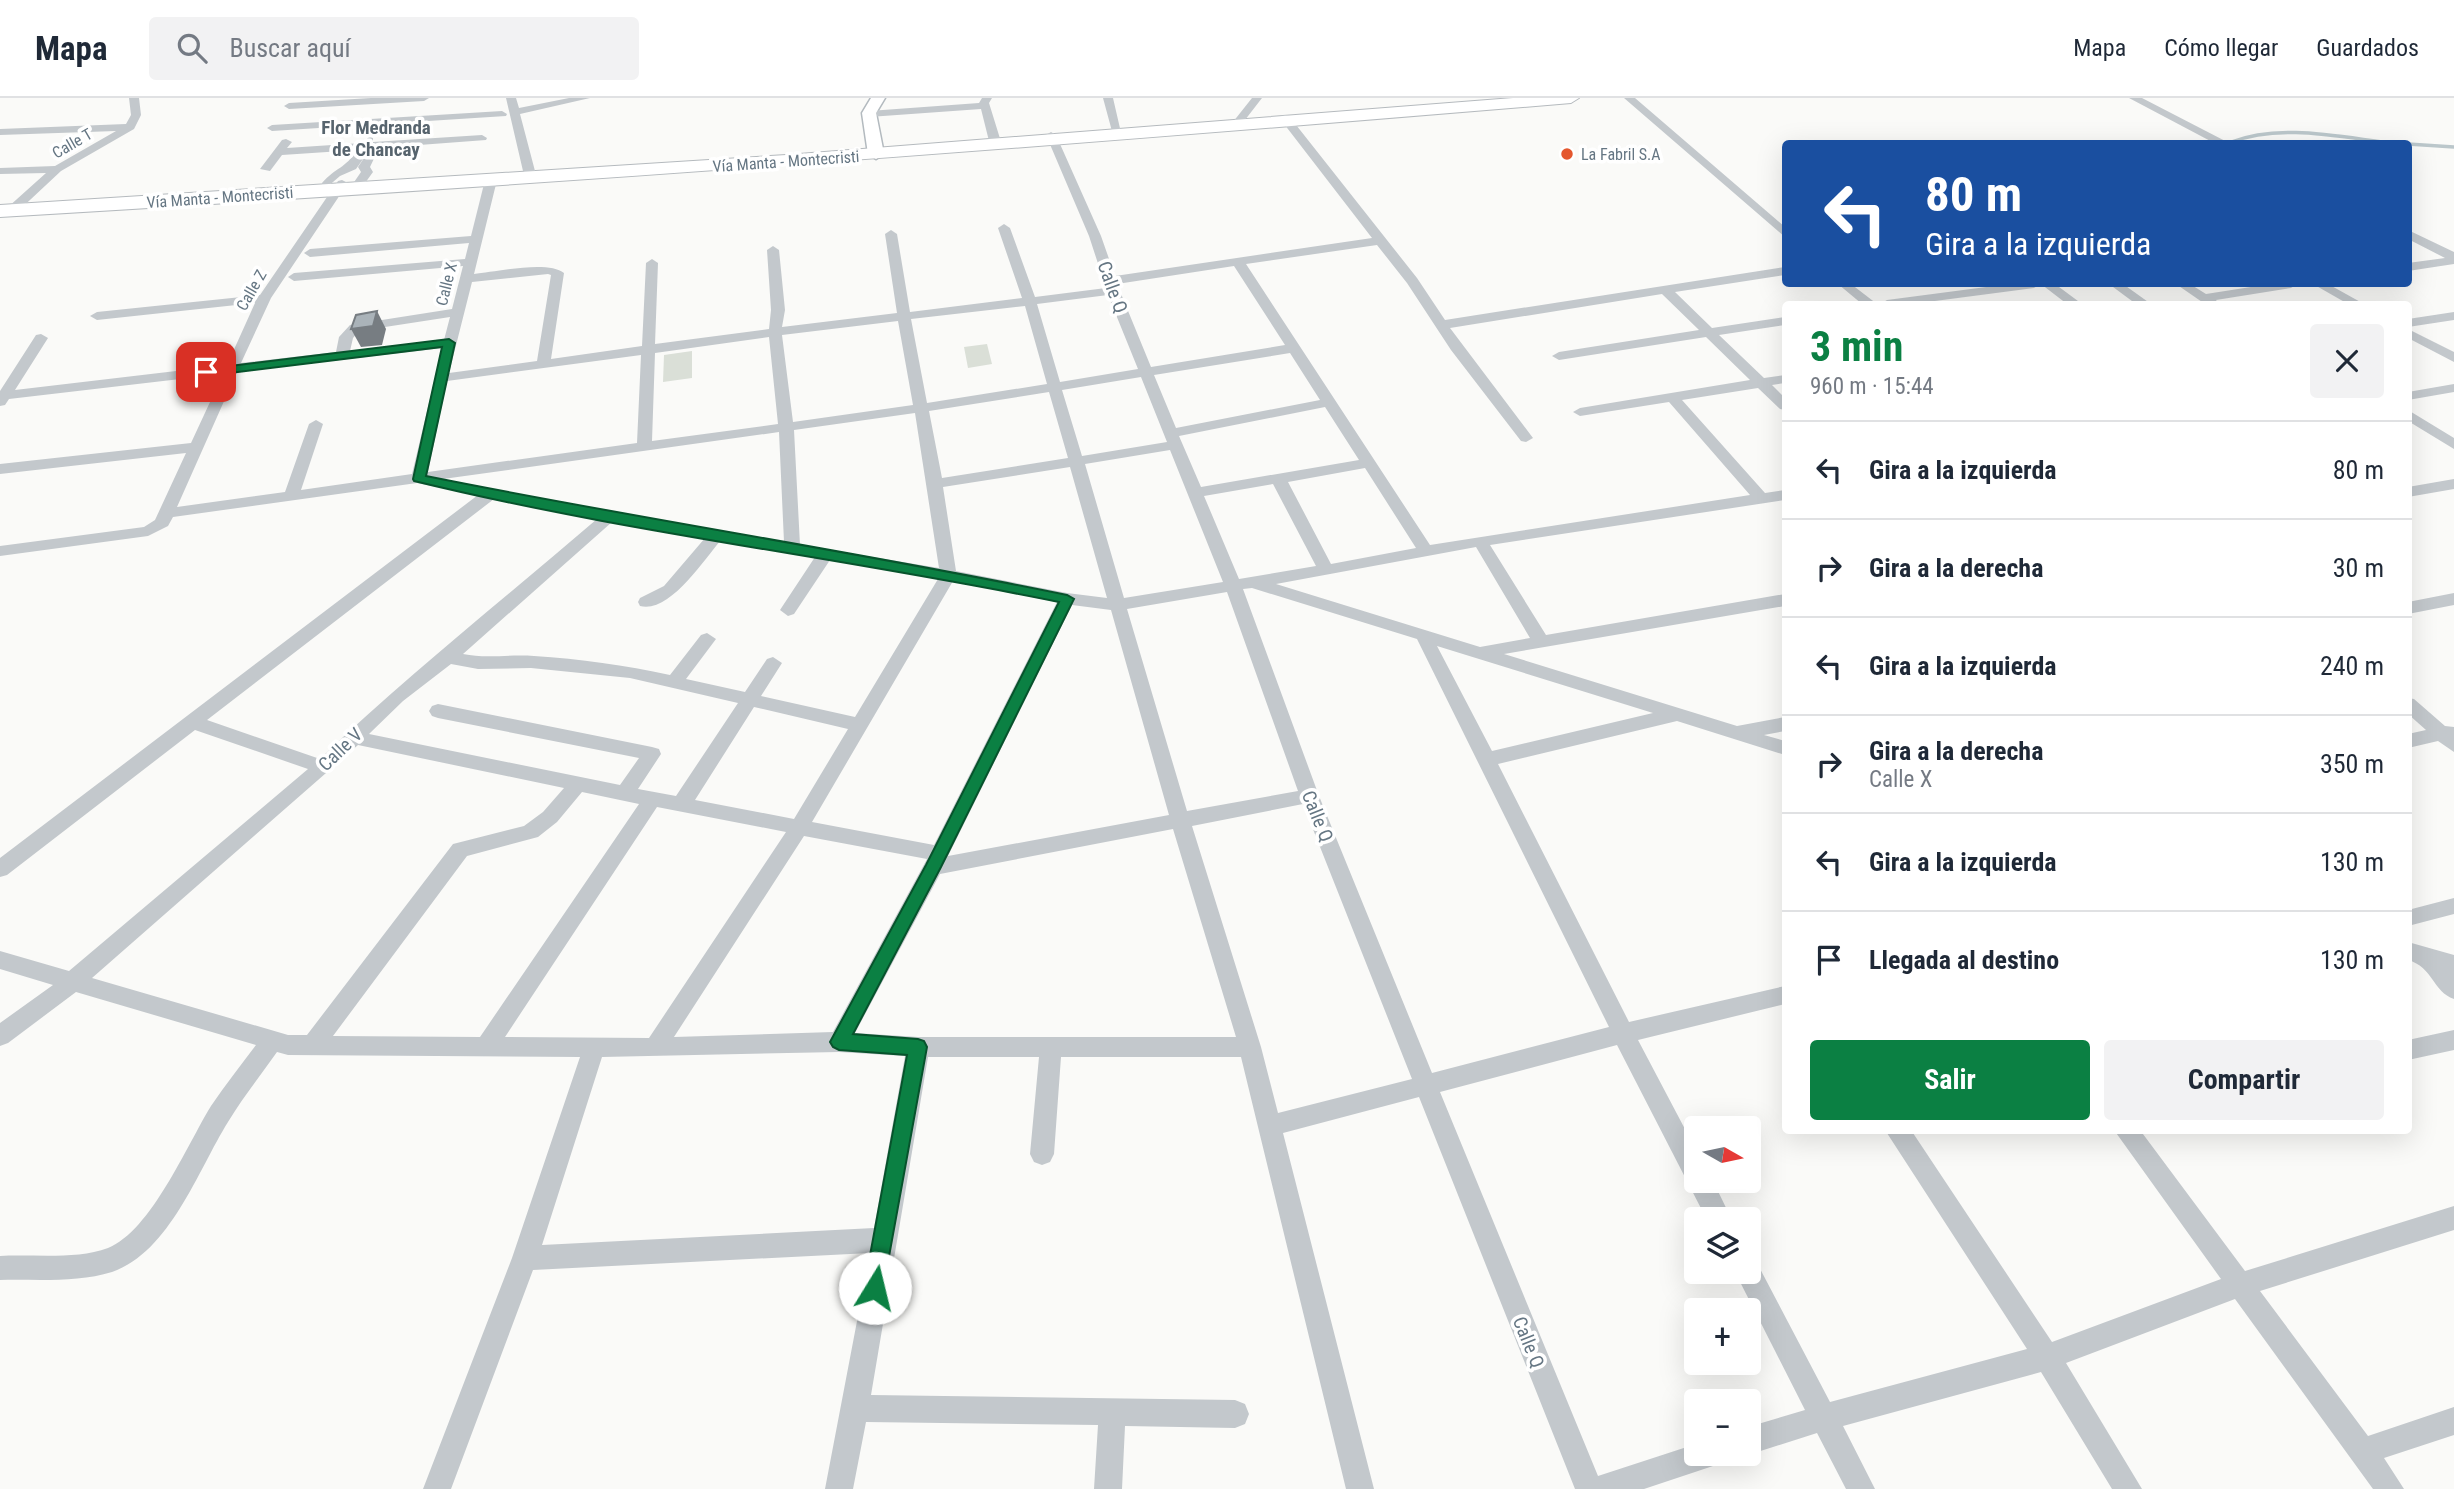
<!DOCTYPE html>
<html lang="es">
<meta charset="utf-8">
<style>
body{margin:0;font-family:"Roboto Condensed",sans-serif;background:#f2f2f3;color:#1f2937;height:100vh;display:flex;flex-direction:column;font-size:26px;white-space:nowrap}
*{box-sizing:border-box;margin:0}
p{font-size:23px;color:#747a83}
.icon{flex:none;width:38px;height:38px;fill:none;stroke:currentColor;stroke-width:2;stroke-linecap:round;stroke-linejoin:round}
.map{position:relative;flex:1;overflow:hidden}
.side{position:absolute;left:1782px;top:203px;width:630px;height:833px;display:flex;flex-direction:column;background:#fff;border-radius:7px;box-shadow:0 7px 28px #0002}
.side>*{flex:none}
.guide{position:absolute;left:1782px;top:42px;width:630px;height:147px;border-radius:7px;box-shadow:0 7px 28px #0002;background:#1a4fa0;color:#fff;overflow:hidden}
.needle{width:46px;rotate:99deg}
.tools{position:absolute;left:1684px;top:1018px;display:grid;gap:14px}
.tools a{display:grid;place-items:center;width:77px;height:77px;border-radius:7px;background:#fff;box-shadow:0 7px 28px #0002;font-size:35px}
.pin{position:absolute;display:grid;place-items:center;width:60px;height:60px;color:#fff;margin:-30px;border-radius:14px;box-shadow:0 4px 10px #0006}
.me{position:absolute;width:77px;margin:-38px;rotate:9deg;stroke-linejoin:round;filter:drop-shadow(0 0 5px #0008)}
.turn{display:flex;align-items:center;gap:24px;height:147px;padding:0 28px;font-size:32px}
.turn .icon{width:91px;height:91px;stroke-width:2.5}
.turn b{display:block;font-size:49px;line-height:60px}
.round{display:grid;place-items:center;flex:none;width:74px;height:74px;border-radius:7px;background:#f2f2f3}
.head{display:flex;align-items:center;justify-content:space-between;height:119px;padding:0 28px}
h1{font-size:42px;font-weight:700;line-height:52px;color:#0b8043}
.primary-button{display:flex;gap:14px;margin-top:auto;padding:14px 28px}
.primary-button a{flex:1;height:80px;border-radius:7px;background:#0b8043;color:#fff;font-size:28px;font-weight:700;line-height:80px;text-align:center}
.primary-button a+a{background:#f2f2f3;color:#1f2937}
ul{padding:0;list-style:none}
li{display:flex;align-items:center;gap:21px;height:98px;padding:0 28px;border-top:2px solid #e0e1e3}
li div{flex:1}
li b{display:block;font-size:26px}
li em{font-style:normal}
header{display:flex;align-items:center;gap:42px;box-sizing:border-box;height:98px;padding:0 35px;background:#fff;border-bottom:2px solid #e0e1e3}
header strong{font-size:33px}
nav{display:flex;gap:38px;margin-inline-start:auto;font-size:24px}
.search{width:490px;height:63px;background:#f2f2f3;display:flex;align-items:center;gap:18px;box-sizing:border-box;padding:0 24px;border-radius:7px;color:#747a83;font-size:26px}
.map>svg:first-child{display:block}
</style>
<header>
<strong>Mapa</strong>
<div class="search"><svg class="icon" aria-label="search" viewBox="0 0 24 24"><circle cx="10" cy="10" r="6"/><path d="M15 15l6 6"/></svg>Buscar aquí</div>
<nav><a>Mapa</a><a>Cómo llegar</a><a>Guardados</a></nav>
</header>
<div class="map">
<svg width="2454" height="1391" viewBox="0 0 2454 1391">
<rect width="100%" height="100%" fill="#fafaf8"/>
<path fill="#dadfd7" d="M987,246L992,266L968,270L964,249Z
M692,253V280L663,284L664,257Z"/>
<g fill="none" stroke-linecap="round" stroke-linejoin="round">
<path stroke="#bbc7cb" stroke-width="3.5" d="M2232,44C2283,24 2348,41 2400,46
M2408,46L2454,49"/>
<defs>
<path id="secondary" d="M871,0H885L876,15L884,56L876,61L868,56L862,15Z"/>
<path id="primary" d="M1513,0H1579L1571,5C1048,49 524,88 0,119V107L786,57Z"/>
</defs>
<use href="#secondary" stroke="#b3babf" stroke-width="3"/>
<use href="#primary" stroke="#b5babe" stroke-width="2"/>
<path fill="#c3c8cc" fill-rule="evenodd" d="M129,0H139L141,17L134,31L61,73L15,116H7V110L46,75L0,76V70L55,68L116,33L0,37V31L126,26L131,17Z
M371,0H429L424,3L289,11L284,8L289,5Z
M506,0H516L519,10L569,0H590L520,16L535,73L529,76L523,73Z
M982,0H992L989,5L1002,47L1000,49L990,47L981,11L869,19L864,16L869,13L979,5Z
M1103,0H1113L1122,39L1113,37Z
M1252,0H1262L1238,31H1230L1229,29Z
M1624,0H1635L1785,129V139Z
M2129,0H2142L2231,46H2216Z
M502,13L507,16L506,18L272,33L267,30L272,27Z
M1285,17L1289,18L1417,180L1445,222L1785,169V177L1675,194L1712,230L1785,219V227L1719,237L1764,280L1785,277V285L1772,287L1785,300V312L1780,311L1758,290L1682,302L1765,395L1785,392V402L1490,447L1546,537L1785,496V508L1504,556L1737,628L1785,619V633L1764,637L1785,643V657L1677,623L1498,666L1629,924L1785,888V906L1638,942L1696,1052V1083H1713L1732,1122H1707L1617,947L1440,994L1598,1378L1696,1346V1356H1723L1719,1366L1644,1391H1575L1419,999L1283,1035L1374,1391H1346L1241,959H1061L1054,1056L1050,1064L1042,1067L1034,1064L1030,1056L1039,959H928L871,1297L1235,1302L1245,1306L1249,1316L1245,1326L1235,1330L1125,1328L1122,1391H1094L1098,1327L866,1324L853,1391H825L870,1155L533,1172L451,1391H423L512,1160L580,959L288,957L277,954C261,977 243,999 228,1024C198,1072 170,1154 112,1174C77,1185 37,1181 0,1182V1158C33,1156 76,1162 108,1150C151,1133 187,1047 211,1008C225,987 241,967 256,947L76,894L8,945L0,948V925L53,887L0,871V853L69,873L308,671L195,632L7,777L0,779V760L478,397L417,385L173,419L168,428L148,438L0,458V448L144,429L155,422L186,355L0,376V366L191,345L223,276L9,301L5,307L0,308V293L36,237L41,236L48,240L15,292L227,267L255,205L97,222L90,218L97,214L260,197L338,83L342,82L348,85L271,200L241,265L336,254L339,239L350,227L452,211L463,168L294,183L288,179L294,175L465,161L469,145L310,159L304,155L310,151L471,138L485,82L491,79L497,82L474,176C495,174 548,162 564,175L551,261L642,248L646,165L652,161L658,165L655,246L769,231L771,212L767,152L773,148L779,152L785,212L782,229L897,215L885,136L891,132L897,136L910,214L1022,200L998,130L1004,126L1010,130L1035,199L1106,190L1089,138L1046,37L1051,34L1056,37L1101,138L1115,178L1372,140L1281,22V18ZM1377,147L1407,185L1451,252L1521,343L1526,344L1533,340L1450,230L1662,196L1699,232L1559,254L1552,258L1559,262L1706,239L1750,282L1580,310L1573,314L1580,318L1669,304L1750,397L1430,447L1246,166ZM1234,168L1285,247L1151,269L1117,186ZM548,176L551,177L537,263L449,275L472,184ZM1108,197L1138,271L1060,284L1037,206ZM1025,208L1047,286L927,305L911,221ZM450,219L444,242L350,253L353,240L359,233ZM898,223L913,307L793,324L782,237ZM769,239L778,326L652,343L655,255ZM442,250L412,376L301,392L323,326L316,322L309,326L285,394L177,409L237,274ZM1290,255L1320,302L1176,330L1154,277ZM641,257L637,345L428,374L447,283ZM1141,279L1167,344L1082,358L1062,292ZM1049,294L1068,360L942,380L929,313ZM1325,309L1359,362L1201,389L1179,338ZM915,315L939,470L800,447L794,332ZM779,334L784,444L609,414L443,381ZM1170,352L1223,484L1124,500L1085,366ZM1070,369L1107,500L1067,495L956,473L943,389ZM1365,370L1416,450L1331,466L1288,384ZM1273,386L1316,468L1239,481L1204,398ZM494,401L597,421C504,501 408,577 320,661L207,622ZM612,424L705,440L664,488L640,500L638,504L640,508C669,516 704,462 720,443L815,459L780,512L788,518L794,516L830,462L938,481L855,619L761,598L782,565L773,559L767,561L745,594L686,581L716,541L707,535L701,537L670,577C625,567 580,561 534,558C510,556 486,561 463,556ZM1476,449L1530,540L1480,549L1276,486ZM953,483L1057,504L934,747L812,724ZM1252,490L1417,541L1609,929L1432,975L1319,698L1243,491ZM1227,494L1298,693L1187,713L1127,511ZM1072,507L1111,512L1169,717L948,758ZM1437,548L1653,615L1492,653ZM451,566L478,571L531,570L630,580L738,605L676,698L638,691L661,656L659,651L652,649L438,606L432,608L429,613L432,618L438,620L639,660L620,687L369,636L403,603ZM754,609L848,631L794,721L695,702ZM358,647L564,690L543,714L524,728L453,746L307,937H288L92,880ZM582,694L639,706L480,939L333,938L467,758L538,739L557,724ZM1303,706L1412,981L1278,1015L1261,949L1192,728ZM657,709L786,734L649,940L505,939ZM1173,731L1236,939H918L855,935L940,776ZM804,738L927,761L833,934L674,939ZM839,954L905,958L874,1130L542,1147L602,959Z
M482,37L487,40L486,42L379,50L370,69L373,74L360,92L356,93L350,90L361,74L358,69L370,51L356,71L340,78L326,90L322,89V85C336,69 345,71 357,52L282,57L270,73L260,71L282,42L286,41L292,44L287,50L362,45L369,39L373,40V44Z
M2408,132L2454,154V166L2408,173V165L2445,160L2408,141Z
M1838,186H1851L1877,206H1862Z
M2009,186H2040L2034,190L1912,206H1880L1887,202Z
M2041,186H2055L2082,206H2067Z
M2109,186H2123L2151,206H2136Z
M2176,186H2190L2206,196L2270,186H2297L2291,190L2216,202L2219,206H2205Z
M2313,186H2328L2364,206H2348Z
M2454,214V222L2408,229V221Z
M2408,231L2454,254V264L2408,240Z
M2454,286V294L2408,302V294Z
M2408,312L2454,340V351L2408,323Z
M2454,381V391L2408,399V389Z
M2454,495V507L2408,516V504Z
M2408,600L2414,601L2445,628L2454,629V654L2438,643L2408,650V636L2426,632L2408,616Z
M2454,800V816L2408,828V812Z
M2408,844L2454,857V901C2433,894 2433,869 2408,862Z
M2454,932V952L2408,962V942Z
M1885,1032H1911L2052,1244L2221,1181L2114,1032H2140L2245,1173L2454,1108V1132L2260,1193L2368,1338L2454,1309V1337L2384,1360L2404,1391H2373L2235,1201L2066,1265L2142,1391H2112L2041,1274L1843,1328L1875,1391H1846L1817,1335L1748,1357L1747,1356L1748,1329L1805,1312L1735,1174H1748V1162L1757,1165L1830,1304L2027,1251Z"/>
<use href="#secondary" fill="#fff" fill-rule="evenodd"/>
<use href="#primary" fill="#fff" fill-rule="evenodd"/>
</g>
<path fill="#777d82" d="M377,213L386,231L382,247L361,249L351,231Z"/>
<path fill="#aab3b9" stroke="#777d82" stroke-width="2" d="M377,213L373,228L351,231L356,217Z"/>
<path fill="#0b8043" stroke="#07532c" stroke-width="2" d="M449,241L455,245L426,378C639,421 854,453 1067,497L1074,501L941,769L853,936L918,941L924,943L927,949L882,1197L875,1201L868,1197L864,1190L907,957L839,952L833,949L830,944L926,767L1059,504C845,460 627,435 414,383L413,381L442,249L206,278L200,274L206,271Z"/>
<circle fill="#e4572e" stroke="#fff" stroke-width="2.5" cx="1567" cy="56" r="7"/>
<g text-anchor="middle" stroke-width="7" stroke-linejoin="round" paint-order="stroke">
<g font-size="16" fill="#657683" stroke="#fff">
<text transform="translate(72 45) rotate(-30)" y="6">Calle T</text>
<text transform="translate(786 63) rotate(-4)" y="6">Vía Manta - Montecristi</text>
<text transform="translate(220 99) rotate(-4)" y="6">Vía Manta - Montecristi</text>
<text transform="translate(446 186) rotate(-76)" y="6">Calle X</text>
<text transform="translate(251 192) rotate(-60)" y="6">Calle Z</text>
</g>
<g font-size="16" fill="#657683" stroke="#fff" text-anchor="start">
<text x="1581" y="62">La Fabril S.A</text>
</g>
<g font-size="19" font-weight="bold" fill="#57646e" stroke="#fff">
<text x="376" y="36">Flor Medranda<tspan x="376" dy="22">de Chancay</tspan></text>
</g>
<g font-size="19" fill="#657683" stroke="#fff">
<text transform="translate(1113 189) rotate(70)" y="7">Calle Q</text>
<text transform="translate(340 651) rotate(-44)" y="7">Calle V</text>
<text transform="translate(1318 718) rotate(68)" y="7">Calle Q</text>
<text transform="translate(1529 1244) rotate(68)" y="7">Calle Q</text>
</g>
</g>
</svg>
<div class="tools">
<a><svg class="needle" viewBox="-14 -14 28 28"><path d="M0-13l5 13h-10z" fill="#e53935"/><path d="M0 13l5-13h-10z" fill="#747a83"/></svg></a>
<a><svg class="icon" aria-label="layers" viewBox="0 0 24 24"><path d="M12 4l9 5-9 5-9-5zM3 14l9 5 9-5"/></svg></a>
<a>+</a>
<a>−</a>
</div>
<div class="pin" style="left:206px;top:274px;background:#d93025"><svg class="icon" aria-label="arrive" viewBox="0 0 24 24"><path d="M6 21V4h12l-3 4 3 4H6"/></svg></div>
<svg class="me" style="left:875px;top:1190px" viewBox="-20 -20 40 40"><circle r="19" fill="#fff"/><path d="M0-13L10 11 0 6-10 11z" fill="#0b8043"/></svg>
<div class="guide">
<div class="turn"><svg class="icon" aria-label="left" viewBox="0 0 24 24"><path d="M17 20v-9H6M10 6l-5 5 5 5"/></svg><div><b>80 m</b>Gira a la izquierda</div></div>
</div>
<section class="side">
<div class="head"><div><h1>3 min</h1><p>960 m · 15:44</p></div><a class="round"><svg class="icon" aria-label="close" viewBox="0 0 24 24"><path d="M6 6l12 12M18 6L6 18"/></svg></a></div>
<ul>
<li><svg class="icon" aria-label="left" viewBox="0 0 24 24"><path d="M17 20v-9H6M10 6l-5 5 5 5"/></svg><div><b>Gira a la izquierda</b></div><em>80 m</em></li>
<li><svg class="icon" aria-label="right" viewBox="0 0 24 24"><path d="M7 20v-9h11M14 6l5 5-5 5"/></svg><div><b>Gira a la derecha</b></div><em>30 m</em></li>
<li><svg class="icon" aria-label="left" viewBox="0 0 24 24"><path d="M17 20v-9H6M10 6l-5 5 5 5"/></svg><div><b>Gira a la izquierda</b></div><em>240 m</em></li>
<li><svg class="icon" aria-label="right" viewBox="0 0 24 24"><path d="M7 20v-9h11M14 6l5 5-5 5"/></svg><div><b>Gira a la derecha</b><p>Calle X</p></div><em>350 m</em></li>
<li><svg class="icon" aria-label="left" viewBox="0 0 24 24"><path d="M17 20v-9H6M10 6l-5 5 5 5"/></svg><div><b>Gira a la izquierda</b></div><em>130 m</em></li>
<li><svg class="icon" aria-label="arrive" viewBox="0 0 24 24"><path d="M6 21V4h12l-3 4 3 4H6"/></svg><div><b>Llegada al destino</b></div><em>130 m</em></li>
</ul>
<div class="primary-button"><a>Salir</a><a>Compartir</a></div>
</section>
</div>
